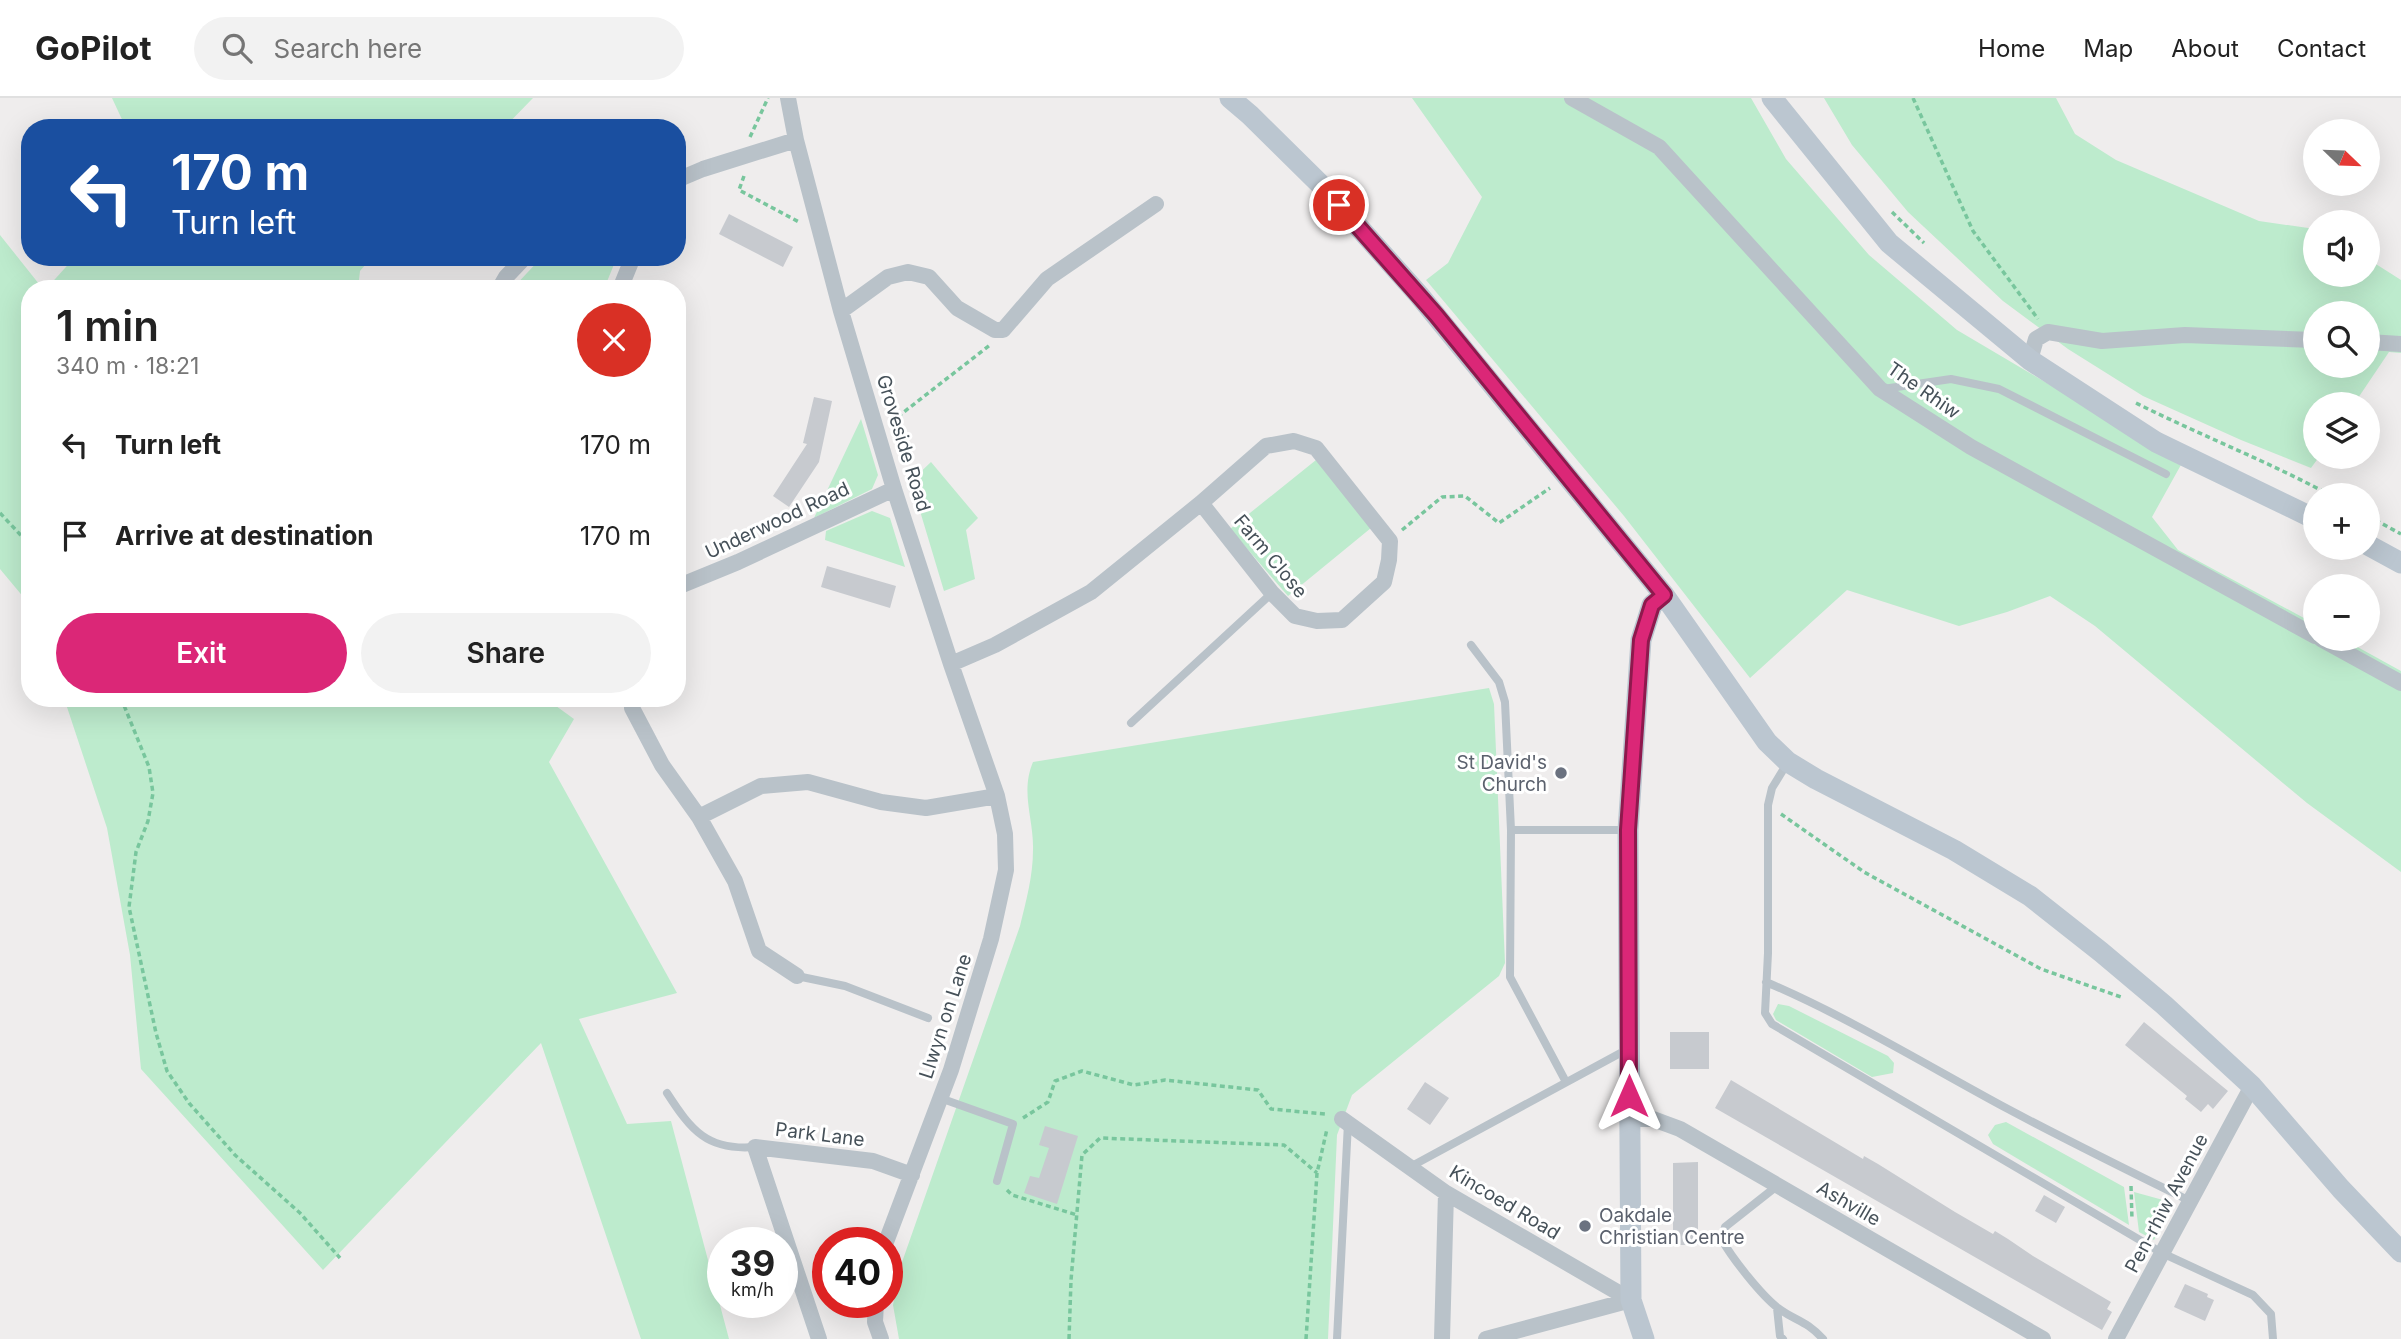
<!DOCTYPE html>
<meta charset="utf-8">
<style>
body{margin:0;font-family:Inter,sans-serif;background:#f2f2f2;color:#222;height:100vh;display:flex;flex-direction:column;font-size:26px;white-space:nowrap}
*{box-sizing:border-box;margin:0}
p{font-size:23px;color:#767676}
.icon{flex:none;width:38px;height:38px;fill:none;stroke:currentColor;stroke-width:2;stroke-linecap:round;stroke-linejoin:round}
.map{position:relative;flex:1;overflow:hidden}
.details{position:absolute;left:21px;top:182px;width:665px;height:427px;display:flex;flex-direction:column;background:#fff;border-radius:28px;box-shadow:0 7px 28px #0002}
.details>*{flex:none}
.hud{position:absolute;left:21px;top:21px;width:665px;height:147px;border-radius:28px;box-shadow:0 7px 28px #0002;background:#1a4fa0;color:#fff;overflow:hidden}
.needle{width:46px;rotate:113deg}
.fabs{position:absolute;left:2303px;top:21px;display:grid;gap:14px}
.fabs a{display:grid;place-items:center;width:77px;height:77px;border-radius:50%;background:#fff;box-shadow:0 7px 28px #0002;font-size:35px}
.speed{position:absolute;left:707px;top:1129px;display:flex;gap:14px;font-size:35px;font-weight:700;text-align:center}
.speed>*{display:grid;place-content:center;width:91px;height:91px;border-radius:50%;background:#fff;box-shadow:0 7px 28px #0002;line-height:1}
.speed small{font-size:18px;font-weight:400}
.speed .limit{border:10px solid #d22;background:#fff;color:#111}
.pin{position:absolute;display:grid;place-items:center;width:60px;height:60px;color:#fff;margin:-30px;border:4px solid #fff;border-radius:50%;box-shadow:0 2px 7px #0007}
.me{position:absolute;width:77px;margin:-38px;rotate:0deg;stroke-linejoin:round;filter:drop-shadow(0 0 5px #0008)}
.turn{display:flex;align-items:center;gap:24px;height:147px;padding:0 35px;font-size:32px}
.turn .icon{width:91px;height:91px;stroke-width:2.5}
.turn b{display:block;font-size:49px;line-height:60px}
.round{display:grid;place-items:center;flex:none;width:74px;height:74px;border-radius:37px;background:#f2f2f2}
.overview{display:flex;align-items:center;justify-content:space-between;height:119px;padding:0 35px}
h1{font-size:42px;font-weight:600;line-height:52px}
.cta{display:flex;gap:14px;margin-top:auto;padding:14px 35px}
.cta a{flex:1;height:80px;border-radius:42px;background:#db2777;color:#fff;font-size:28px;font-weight:600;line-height:80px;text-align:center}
.cta a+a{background:#f2f2f2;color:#222}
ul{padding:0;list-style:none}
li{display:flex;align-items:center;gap:21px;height:91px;padding:0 35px}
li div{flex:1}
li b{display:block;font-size:26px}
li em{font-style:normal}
header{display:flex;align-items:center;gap:42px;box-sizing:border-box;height:98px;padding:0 35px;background:#fff;border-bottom:2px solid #e0e0e0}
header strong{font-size:33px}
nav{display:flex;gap:38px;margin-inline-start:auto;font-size:24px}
.search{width:490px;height:63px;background:#f2f2f2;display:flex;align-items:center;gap:18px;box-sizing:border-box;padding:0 24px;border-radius:38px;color:#767676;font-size:26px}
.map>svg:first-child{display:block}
</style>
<header>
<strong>GoPilot</strong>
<div class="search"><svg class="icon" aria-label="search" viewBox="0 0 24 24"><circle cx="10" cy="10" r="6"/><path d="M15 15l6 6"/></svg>Search here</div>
<nav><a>Home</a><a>Map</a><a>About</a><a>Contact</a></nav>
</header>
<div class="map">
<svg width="2401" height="1241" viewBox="0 0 2401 1241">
<rect width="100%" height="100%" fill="#efeded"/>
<path fill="#bdebcd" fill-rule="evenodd" d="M112,0H533L504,30H126Z
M1412,0H1751L1786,61L1869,157L1957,232L2182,365L2152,419L2178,452L2315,526V541H2343L2401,573V774L2307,705L2095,528L2050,498L2007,514L1959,528L1847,492L1750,580L1624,418L1426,182L1448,165L1482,99Z
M1824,0H2056L2075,36L2116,62L2259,123L2315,131V177H2368V161L2401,182V255L2389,254L2354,306H2315V359H2319L2311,370L2241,342L2143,298L2068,251L2003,203L1908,114L1852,47ZM2315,215H2368V268H2315Z
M0,137L43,191H30V507L0,471Z
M75,159H372L360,173L358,191H46Z
M542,159H617L604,191H512Z
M861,321L878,377L872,391L814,420Z
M1316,362L1371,430L1288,498L1230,431Z
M931,364L978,420L966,432L975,481L944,493L911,383Z
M872,413L890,420L905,469L825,442L826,433Z
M1489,590L1494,606L1505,865L1499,878L1352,997L1337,1037L1328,1241H899L893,1207L901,1167L1020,828C1026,803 1033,778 1033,752C1034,721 1020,695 1033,664Z
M64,600H545L574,621L549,664L677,895L579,921L627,1026L671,1023L729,1241H641L541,945L323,1172L141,971L130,857L107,730Z
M1778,906L1789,908L1888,958L1894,965L1893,975L1872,979L1776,922L1773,916Z
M2006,1024L2124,1089L2129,1127L1993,1046L1988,1037L1995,1027Z
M2134,1094L2174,1105L2154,1142L2139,1134Z"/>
<path fill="#c7cacf" d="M729,116L793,149L783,169L719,136Z
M814,299L832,303L819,364L789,409L773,398L807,346L803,345Z
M827,468L896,488L890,510L821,489Z
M2144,924L2228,993L2213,1011L2208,1006L2201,1014L2185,1001L2187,998L2125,947Z
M1670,934H1709V971H1670Z
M1731,982L1863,1061L1864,1058L1878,1066L1955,1114L1993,1136L1995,1133L2008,1141L2033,1158L2111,1204L2107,1211L2112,1214L2102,1232L1715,1010Z
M1425,984L1449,1000L1430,1027L1407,1011Z
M1045,1028L1078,1038L1057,1106L1024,1095L1030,1078L1039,1080L1049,1050L1039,1047Z
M1698,1064V1147H1673V1065Z
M2044,1097L2065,1109L2056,1125L2035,1113Z
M2185,1186L2208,1196L2207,1199L2214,1202L2205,1223L2174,1209Z"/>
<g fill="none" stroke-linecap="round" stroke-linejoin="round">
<path stroke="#78c69d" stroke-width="3.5" stroke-dasharray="5 3.5" stroke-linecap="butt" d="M1913,0L1973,133L2038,221
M750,39L768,0
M744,78L739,92L799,124
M1892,114L1924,145
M2136,305C2200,337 2267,363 2330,397
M891,324L990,247
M0,415L30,447
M2368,418L2401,436
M1402,432L1442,399L1465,398L1499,425L1550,390
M121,600L149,669L153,695L148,723L136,754L129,809L156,935L167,973L189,1005L235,1057L300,1115L340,1160
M1781,716L1864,774L2041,871L2121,899
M1023,1020L1048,1004L1055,983L1082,973L1134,987L1165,982L1258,992L1271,1011L1325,1016
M2131,1088L2132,1122
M1007,1092L1012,1097L1077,1117
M1069,1241L1071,1182L1082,1057L1100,1040L1284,1047L1317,1075
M1306,1241L1317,1075L1327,1031"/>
<path stroke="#b9c2c9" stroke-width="8" d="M1883,291L1951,281L1999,291L2166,376
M1471,547L1499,584L1505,604L1511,732L1510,879L1566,984
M1131,625L1272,495
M1788,664L1772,690L1768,707V855L1765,915L1772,926L2162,1155L2253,1197L2271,1216L2273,1241
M1511,732H1625
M797,878L845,888L928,920
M1766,884C1850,920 1928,968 2008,1011C2068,1043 2129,1073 2190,1103
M667,995C691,1032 707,1053 755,1049
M940,1000L1013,1026L997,1083
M1410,1069L1626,952
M1777,1088L1725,1129L1722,1142C1732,1160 1761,1197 1778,1210C1795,1223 1806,1222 1823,1241
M1777,1210L1780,1238L1783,1241
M1337,1241L1348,1025"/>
<path stroke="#b9c2c9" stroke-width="16" d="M788,0L796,42L841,213L894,391L951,566L997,698L1005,736L1006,772L991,841L951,972L886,1144
M1572,0L1659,49L1880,291L1971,349L2315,538
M677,82L703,71L796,42
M499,191L506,179L525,159
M620,191L633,159
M841,213L888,179L908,174L929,179L957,210L995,232H1003L1047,181L1156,106
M2368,244L2401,246
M2030,262L2036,241L2048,234L2102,243L2185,237L2315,242
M677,489L738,464L894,391
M2321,541L2401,585
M951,566L995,547L1091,494L1201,405L1266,348L1294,343L1316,350L1390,443L1389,462L1384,484L1342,522L1317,523L1295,518L1272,495L1201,405
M632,610L662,667L699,719
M797,878L759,853L735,783L699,719L761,688L808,684L881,704L926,710L997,698
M1342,1021L1446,1095L1631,1202L1486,1241
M1629,1021H1653L1680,1031L2043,1241
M876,1204L875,1224L881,1241
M819,1241L755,1049L873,1063L912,1077
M1442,1241L1446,1095
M2116,1241L2252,988"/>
<path stroke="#bbc6d0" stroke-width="21" d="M1230,0L1250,17L1323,89L1419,197L1664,497L1767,644L1788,664L1816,681L1954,752L2030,798L2101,854L2164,907L2252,988L2341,1091L2401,1154
M1772,0L1889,145L2030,262L2156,344L2315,421
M2368,447L2401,465
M1644,1241L1631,1202L1628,732L1641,542L1652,507L1664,497"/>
</g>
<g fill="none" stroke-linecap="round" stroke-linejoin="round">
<defs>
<path id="route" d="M1339,107L1436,217L1664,497L1652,507L1641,542L1628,732L1629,998"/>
</defs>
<use href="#route" stroke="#8e194d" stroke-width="18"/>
<use href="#route" stroke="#db2777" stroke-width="12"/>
</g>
<g fill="#6b7280" stroke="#fff" stroke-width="2.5">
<circle cx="1561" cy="675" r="7"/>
<circle cx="1585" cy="1128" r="7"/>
</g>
<g text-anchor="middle" stroke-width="6" stroke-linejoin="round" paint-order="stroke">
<g font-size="19" fill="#465159" stroke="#fff">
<text transform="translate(1924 292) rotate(35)" y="7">The Rhiw</text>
<text transform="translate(904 345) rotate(73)" y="7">Groveside Road</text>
<text transform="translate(777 422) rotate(-25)" y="7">Underwood Road</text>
<text transform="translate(1271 458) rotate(50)" y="7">Farm Close</text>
<text transform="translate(945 918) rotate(-72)" y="7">Llwyn on Lane</text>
<text transform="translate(820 1036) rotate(7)" y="7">Park Lane</text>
<text transform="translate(1505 1104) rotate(31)" y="7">Kincoed Road</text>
<text transform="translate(1849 1105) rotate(30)" y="7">Ashville</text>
<text transform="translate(2166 1105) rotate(-62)" y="7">Pen-rhiw Avenue</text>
</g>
<g font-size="19" fill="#5b616d" stroke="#fff" text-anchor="end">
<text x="1547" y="671">St David's<tspan x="1547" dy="22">Church</tspan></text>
<text x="1599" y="1124" text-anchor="start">Oakdale<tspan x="1599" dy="22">Christian Centre</tspan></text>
</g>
</g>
</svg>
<div class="fabs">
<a><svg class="needle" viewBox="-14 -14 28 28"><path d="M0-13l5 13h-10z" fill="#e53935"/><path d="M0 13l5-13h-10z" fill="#767676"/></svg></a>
<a><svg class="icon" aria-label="sound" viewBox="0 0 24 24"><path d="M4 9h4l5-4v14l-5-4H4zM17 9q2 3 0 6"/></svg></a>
<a><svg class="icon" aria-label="search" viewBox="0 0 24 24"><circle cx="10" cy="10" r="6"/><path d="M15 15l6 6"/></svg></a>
<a><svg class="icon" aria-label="layers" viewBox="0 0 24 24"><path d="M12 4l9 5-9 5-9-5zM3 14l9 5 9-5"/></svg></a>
<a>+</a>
<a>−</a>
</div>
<div class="speed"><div>39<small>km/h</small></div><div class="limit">40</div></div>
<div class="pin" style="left:1339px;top:107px;background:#d93025"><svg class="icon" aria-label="arrive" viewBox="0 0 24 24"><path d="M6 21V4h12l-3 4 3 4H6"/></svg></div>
<svg class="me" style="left:1629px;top:998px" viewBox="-20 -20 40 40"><path d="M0-17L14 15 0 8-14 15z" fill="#db2777" stroke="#fff" stroke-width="4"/></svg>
<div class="hud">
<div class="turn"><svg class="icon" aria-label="left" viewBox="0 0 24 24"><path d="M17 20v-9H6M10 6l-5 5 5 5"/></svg><div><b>170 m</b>Turn left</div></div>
</div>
<section class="details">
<div class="overview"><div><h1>1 min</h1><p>340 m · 18:21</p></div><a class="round" style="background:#d93025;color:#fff"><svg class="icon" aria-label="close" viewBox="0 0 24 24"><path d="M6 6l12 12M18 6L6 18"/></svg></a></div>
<ul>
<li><svg class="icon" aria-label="left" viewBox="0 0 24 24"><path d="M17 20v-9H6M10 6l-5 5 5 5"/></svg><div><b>Turn left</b></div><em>170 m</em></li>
<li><svg class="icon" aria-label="arrive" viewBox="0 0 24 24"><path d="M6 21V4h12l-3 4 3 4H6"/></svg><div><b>Arrive at destination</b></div><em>170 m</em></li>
</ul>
<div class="cta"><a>Exit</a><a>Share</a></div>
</section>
</div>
